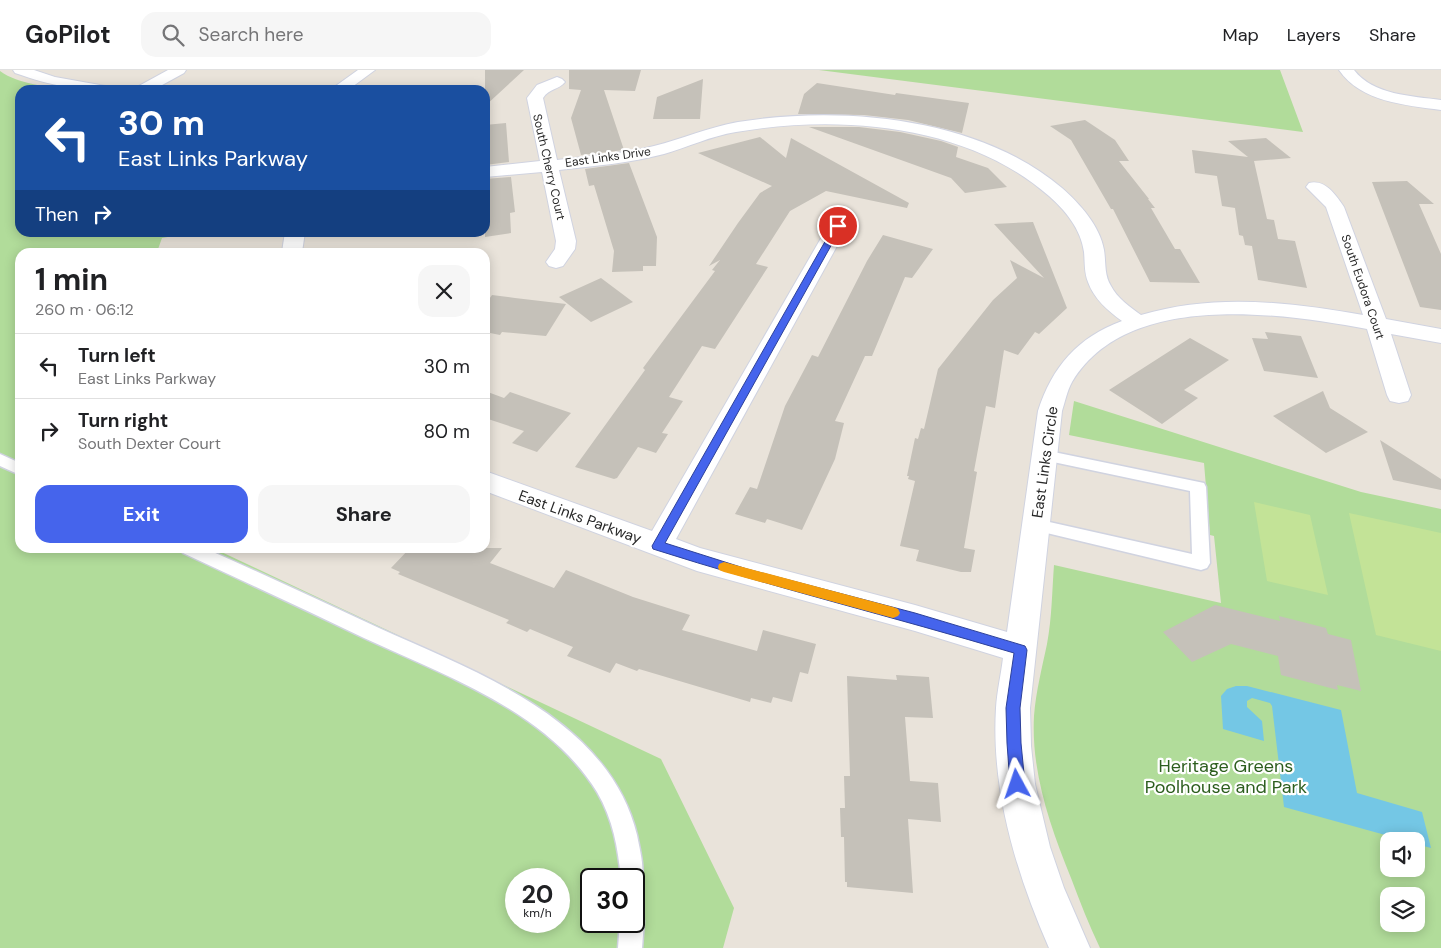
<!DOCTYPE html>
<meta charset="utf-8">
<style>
body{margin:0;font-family:"DM Sans",sans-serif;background:#f6f6f6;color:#202124;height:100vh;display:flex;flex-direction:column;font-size:19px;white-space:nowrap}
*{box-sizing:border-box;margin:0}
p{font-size:16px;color:#757577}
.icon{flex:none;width:28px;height:28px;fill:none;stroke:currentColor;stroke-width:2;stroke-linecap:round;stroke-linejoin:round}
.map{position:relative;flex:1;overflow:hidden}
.side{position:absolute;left:15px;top:178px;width:475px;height:305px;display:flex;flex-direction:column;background:#fff;border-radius:15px;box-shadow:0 2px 12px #0003}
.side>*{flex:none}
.hud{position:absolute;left:15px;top:15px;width:475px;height:152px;border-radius:15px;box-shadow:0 2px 12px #0003;background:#1a4fa0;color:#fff;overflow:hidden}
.fabs{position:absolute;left:1380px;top:762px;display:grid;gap:10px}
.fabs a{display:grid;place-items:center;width:45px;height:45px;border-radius:10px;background:#fff;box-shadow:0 2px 12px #0003;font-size:25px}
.speed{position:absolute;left:505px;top:798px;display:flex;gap:10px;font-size:25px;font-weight:700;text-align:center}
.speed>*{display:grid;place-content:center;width:65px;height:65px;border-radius:50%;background:#fff;box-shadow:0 2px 12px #0003;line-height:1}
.speed small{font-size:12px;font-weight:400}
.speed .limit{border:2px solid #111;border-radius:8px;background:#fff;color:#111}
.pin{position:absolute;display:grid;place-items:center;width:42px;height:42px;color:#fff;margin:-21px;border:2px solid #fff;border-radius:50%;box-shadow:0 1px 5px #0007}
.me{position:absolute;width:55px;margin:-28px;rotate:355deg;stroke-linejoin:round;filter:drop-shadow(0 0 4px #0008)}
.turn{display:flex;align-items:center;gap:18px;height:105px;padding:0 20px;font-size:22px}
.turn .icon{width:65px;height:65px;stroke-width:2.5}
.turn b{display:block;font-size:35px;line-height:42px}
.then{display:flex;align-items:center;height:48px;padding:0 20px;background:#0003;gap:10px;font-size:19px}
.round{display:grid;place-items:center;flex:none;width:52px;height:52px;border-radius:15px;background:#f6f6f6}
.head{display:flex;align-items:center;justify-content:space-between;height:85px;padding:0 20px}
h1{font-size:30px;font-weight:700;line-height:38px}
.cta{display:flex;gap:10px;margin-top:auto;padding:10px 20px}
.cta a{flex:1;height:58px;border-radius:15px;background:#4564ec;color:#fff;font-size:20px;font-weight:700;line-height:58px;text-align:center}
.cta a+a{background:#f6f6f6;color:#202124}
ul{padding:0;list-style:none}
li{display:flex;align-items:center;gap:15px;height:65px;padding:0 20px;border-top:1px solid #e0e0e0}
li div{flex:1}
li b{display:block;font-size:19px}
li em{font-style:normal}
header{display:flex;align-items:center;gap:30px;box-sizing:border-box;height:70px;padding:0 25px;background:#fff;border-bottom:1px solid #e0e0e0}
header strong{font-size:24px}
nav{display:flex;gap:28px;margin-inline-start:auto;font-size:18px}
.search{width:350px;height:45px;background:#f6f6f6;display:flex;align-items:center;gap:12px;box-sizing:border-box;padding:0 18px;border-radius:15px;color:#757577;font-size:19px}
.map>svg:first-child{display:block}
</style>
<header>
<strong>GoPilot</strong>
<div class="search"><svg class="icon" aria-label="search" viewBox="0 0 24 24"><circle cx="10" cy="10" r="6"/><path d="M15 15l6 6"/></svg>Search here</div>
<nav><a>Map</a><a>Layers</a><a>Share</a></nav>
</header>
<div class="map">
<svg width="1441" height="878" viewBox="0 0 1441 878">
<rect width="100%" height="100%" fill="#e9e3da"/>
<path fill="#b1dc9a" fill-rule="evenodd" d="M819,0H1280L1303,62Z
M0,1C19,15 48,16 70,20H20V162L190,163L162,168L157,182H20V478H213L661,689L734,838L723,878H0ZM516,809H559V851H516ZM591,809H634V851H591Z
M1074,331L1361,422L1441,439V878H1100C1089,855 1080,832 1071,808C1050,756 1031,702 1034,646C1036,621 1042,598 1047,574C1052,548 1052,521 1054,495L1221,533L1214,466L1210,465L1204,393L1069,365ZM1389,771H1416V799H1389ZM1389,826H1416V854H1389Z"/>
<path fill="#c3e397" d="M1254,432L1310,445L1328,525L1267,511Z
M1349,443L1441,463V581L1376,565Z"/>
<path fill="#74c7e5" d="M1236,616H1247L1341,640L1357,723L1422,742L1431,778L1416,774V771H1407L1284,737L1272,636L1270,633L1252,628L1247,631V637L1262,651L1264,671L1223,659L1221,626L1227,619Z"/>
<path fill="#c5c1b9" d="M485,0H524L485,36Z
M569,0H641L635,21L604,20L624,80L581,85L571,48L581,20L569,19Z
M703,9L700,49H653L657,27Z
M817,13L895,25L896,23L969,33L962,63L908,50L864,45L798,44L804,24Z
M1085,50L1115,70L1129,91H1119L1149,129H1148L1155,138H1151L1175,179H1180L1200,213L1150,212L1113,139H1111L1071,70L1050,56Z
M506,53L509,92L485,95V55Z
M809,57H859L900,62L941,71L958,77L956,87L988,98L1007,117L965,123L951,108Z
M760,67L786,88L791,68L909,133L907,138L826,121L790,141L756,194L768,197L715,279L702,276L669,327L683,331L662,363L668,364L656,383L638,377L617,408L614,409L575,397L645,300L643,298L715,201L712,200L720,190L709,196L738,153L760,123L772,116L698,83Z
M1266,68L1291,88L1254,91L1267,149L1274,150L1278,169L1295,171L1307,218L1258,210L1252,176L1245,175L1243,166L1239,165L1235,138L1222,136L1217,106L1195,103L1192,80L1248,87L1228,71Z
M629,93L657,167L656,196H643V201L612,202L614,181L594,115L589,116L585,99Z
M511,107L515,142L510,143L511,163L485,167V109Z
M1407,111L1434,134H1419L1441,184V240L1420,237L1372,112Z
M1033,152L1067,238L1039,264L1035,262L1018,285L1004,280L995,338L986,336L974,401L977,402L964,478L975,480L971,502H961L916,491L919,480L900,476L915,411L908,409L909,406H907L915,368L918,369L921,358L924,359L938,299L993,230L1017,208L1010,190L1044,208L994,154Z
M883,165L933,179L912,208L905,207L872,286H865L835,351L844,353L835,389L802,460L767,449L765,453L735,444L750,417L757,419L785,336L812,285L818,287L867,191Z
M601,208L633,232L591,252L559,227Z
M492,225L515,228L566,234L546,266L502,262L500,265L485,262V235Z
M1265,262L1301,266L1318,308L1264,301L1252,268L1268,269Z
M1190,268L1229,290L1184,320L1198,328L1162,354L1109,320Z
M485,321L504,328L510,322L571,343L537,382L512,373L524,361L485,348Z
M1323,321L1330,338L1368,362L1326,383L1273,346Z
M1380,370L1441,409V420L1393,410Z
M410,478H448L458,482L462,478H502L490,493L554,518L566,500L633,527L690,545L682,560L757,581L763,560L816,574L808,604L800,602L792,632L773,627L771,633L751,628L750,632L639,599L637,601L616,593L610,603L567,586L573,577L530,559L527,562L506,553L509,550L398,504L400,502L391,498Z
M1215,535L1280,551L1279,546L1326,558L1328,564L1351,570L1361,621L1337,615L1338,620L1281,605L1278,586L1231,574L1192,592L1163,562Z
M896,605L929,607L933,648L905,647L910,711L938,713L941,752L908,749L913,823L847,817V812H845L844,767H841L840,738H845L844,706H850L847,606L897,610Z"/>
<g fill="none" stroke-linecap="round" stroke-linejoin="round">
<defs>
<path id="lane" d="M1044,380L1204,413L1206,417L1210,493L1207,498L1201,500L1030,459L1028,455L1030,451L1036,449L1192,484L1190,421L1039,389L1036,385L1039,381Z
M0,384L20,393V405L0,396Z
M181,478H204C263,504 321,531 379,558C476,602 609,649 637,765C640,781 646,802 640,817L634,820V809H621C618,778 613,749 597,722C547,641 446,606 364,568C304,539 243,511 183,483Z
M634,840L640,843L644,851L642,878H618L620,851H634Z"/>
<path id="street" d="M13,0H34L55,7L111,17L114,20C73,20 53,16 15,3Z
M168,0H186L184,3L153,20H134L137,17Z
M358,0H375L348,20H330Z
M1339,0H1354C1373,25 1412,26 1441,30V40C1405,35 1361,32 1339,0Z
M557,7L562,9L565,12C559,20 549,18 543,28L557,90C589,86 623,84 654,76C682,69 709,57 738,52C842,35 978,47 1062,118C1080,134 1100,156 1104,180C1106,192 1104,205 1111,216C1117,228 1130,237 1141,245C1215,223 1288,232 1363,245L1326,137L1306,117L1309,113C1325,109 1336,125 1344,137L1386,249L1441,259V273L1391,264L1411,325L1408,331L1399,333L1390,331L1387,325L1367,259C1280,243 1127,220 1072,312C1067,321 1065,332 1062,341L1030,638L1031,676L1035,714L1050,777L1064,818L1090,878H1049C1016,803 991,720 996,638C997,621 1001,605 1003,588L915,561L697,501L485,421V401L652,461L828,156L831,152L838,150L845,152L848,156L676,469L700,478L915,535L1007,562L1038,341C1052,297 1078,267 1122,251C1108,241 1094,229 1088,212C1084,202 1085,192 1084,182C1081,159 1065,140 1049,126C967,54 839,44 736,62C711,66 688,77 664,84C630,93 594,96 559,100L576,171L575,179L563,196L556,198L549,196L546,192L555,179L556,171L542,102L485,107V97L540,91L527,28L537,15Z
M285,162H305L302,182H282Z"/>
</defs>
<use href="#lane" stroke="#d0d3e0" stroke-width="3"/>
<use href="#street" stroke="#d0d3e0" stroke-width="2"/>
<use href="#lane" fill="#fff" fill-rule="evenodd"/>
<use href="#street" fill="#fff" fill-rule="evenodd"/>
</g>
<path fill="#4564ec" stroke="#2d4199" d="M835,154L842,156L665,473L747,499L915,543L1025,576L1027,580L1020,638L1021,673L1025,714L1022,719L1017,721L1012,719L1010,714L1007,673L1006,638L1014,583C894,547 772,517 653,479L652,476Z"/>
<path fill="#f59e0b" d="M724,492L893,537L898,539L900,543L898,546L893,548L724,502L719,500L718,497L719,494Z"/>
<g text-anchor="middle" stroke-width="4.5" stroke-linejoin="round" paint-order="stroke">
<g font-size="12" fill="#282828" stroke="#fff">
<text transform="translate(608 87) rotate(-8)" y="4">East Links Drive</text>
<text transform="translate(549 97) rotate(77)" y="4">South Cherry Court</text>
<text transform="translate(1363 217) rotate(71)" y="4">South Eudora Court</text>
</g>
<g font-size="15" fill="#282828" stroke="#fff">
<text transform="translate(1045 392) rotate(-82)" y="5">East Links Circle</text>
<text transform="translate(580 447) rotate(20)" y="5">East Links Parkway</text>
</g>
<g font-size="18" fill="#2c5e1e" stroke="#fff">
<text x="1226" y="702">Heritage Greens<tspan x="1226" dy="21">Poolhouse and Park</tspan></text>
</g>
</g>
</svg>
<div class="fabs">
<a><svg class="icon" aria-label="sound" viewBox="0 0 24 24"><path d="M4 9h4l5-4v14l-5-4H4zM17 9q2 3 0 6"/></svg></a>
<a><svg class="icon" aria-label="layers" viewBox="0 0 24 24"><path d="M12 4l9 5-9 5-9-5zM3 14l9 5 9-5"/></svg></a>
</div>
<div class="speed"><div>20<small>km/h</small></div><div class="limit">30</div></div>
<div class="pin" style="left:838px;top:156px;background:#d93025"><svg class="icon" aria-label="arrive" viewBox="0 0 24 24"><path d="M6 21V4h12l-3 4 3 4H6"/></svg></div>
<svg class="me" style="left:1017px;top:714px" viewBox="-20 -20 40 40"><path d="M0-17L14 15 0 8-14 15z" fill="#4564ec" stroke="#fff" stroke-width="4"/></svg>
<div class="hud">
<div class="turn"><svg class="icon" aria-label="left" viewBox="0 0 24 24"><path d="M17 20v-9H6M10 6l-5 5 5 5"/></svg><div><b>30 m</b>East Links Parkway</div></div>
<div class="then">Then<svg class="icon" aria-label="right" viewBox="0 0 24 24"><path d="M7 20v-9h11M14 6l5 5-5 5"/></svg></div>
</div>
<section class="side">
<div class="head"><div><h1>1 min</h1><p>260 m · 06:12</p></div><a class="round"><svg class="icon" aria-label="close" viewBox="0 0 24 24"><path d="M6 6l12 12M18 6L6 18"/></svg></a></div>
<ul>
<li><svg class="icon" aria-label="left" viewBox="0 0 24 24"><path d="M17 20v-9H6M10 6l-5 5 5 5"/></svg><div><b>Turn left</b><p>East Links Parkway</p></div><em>30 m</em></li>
<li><svg class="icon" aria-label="right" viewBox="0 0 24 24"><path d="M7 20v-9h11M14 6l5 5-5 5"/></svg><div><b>Turn right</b><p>South Dexter Court</p></div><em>80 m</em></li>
</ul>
<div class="cta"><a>Exit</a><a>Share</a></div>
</section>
</div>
